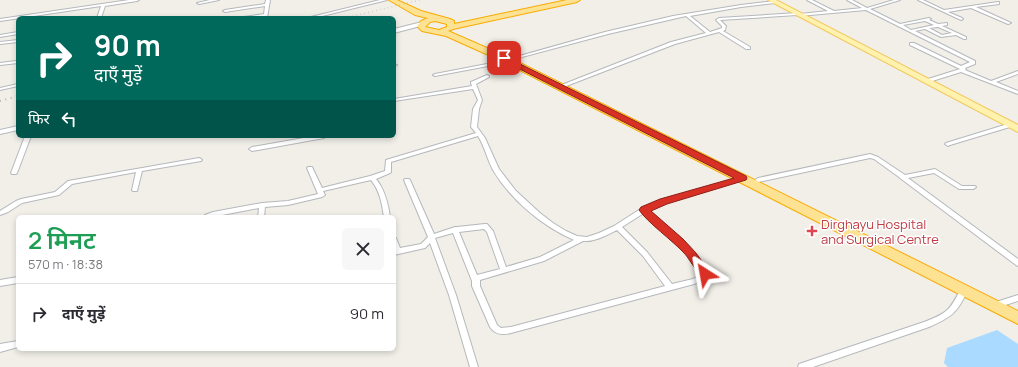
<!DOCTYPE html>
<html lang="hi">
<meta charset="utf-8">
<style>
body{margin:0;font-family:Manrope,"Noto Sans Devanagari",sans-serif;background:#f7f7f7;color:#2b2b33;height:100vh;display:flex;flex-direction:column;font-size:15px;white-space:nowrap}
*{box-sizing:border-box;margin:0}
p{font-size:13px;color:#7c7c81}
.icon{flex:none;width:22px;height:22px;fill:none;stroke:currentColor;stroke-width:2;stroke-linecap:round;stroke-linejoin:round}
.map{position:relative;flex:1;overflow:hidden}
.panel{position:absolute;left:16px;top:215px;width:380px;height:136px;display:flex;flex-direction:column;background:#fff;border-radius:6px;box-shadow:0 2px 6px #0003}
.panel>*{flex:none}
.hud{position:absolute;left:16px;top:16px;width:380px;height:122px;border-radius:6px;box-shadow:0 2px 6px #0003;background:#00695c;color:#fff;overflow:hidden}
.pin{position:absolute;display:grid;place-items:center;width:34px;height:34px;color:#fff;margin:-17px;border-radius:8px;box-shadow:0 2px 6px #0006}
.me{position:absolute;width:44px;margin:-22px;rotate:326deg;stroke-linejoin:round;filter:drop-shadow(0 0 3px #0008)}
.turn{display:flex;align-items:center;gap:14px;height:84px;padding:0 12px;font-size:18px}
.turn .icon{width:52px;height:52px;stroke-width:2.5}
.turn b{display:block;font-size:28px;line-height:34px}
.then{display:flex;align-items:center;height:38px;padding:0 12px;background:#0003;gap:8px;font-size:15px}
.round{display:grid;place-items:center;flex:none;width:42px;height:42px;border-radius:6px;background:#f7f7f7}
.summary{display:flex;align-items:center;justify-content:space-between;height:68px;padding:0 12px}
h1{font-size:24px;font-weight:600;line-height:30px;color:#1e9e55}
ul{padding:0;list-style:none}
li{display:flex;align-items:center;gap:12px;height:60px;padding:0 12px;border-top:1px solid #e1e1e2}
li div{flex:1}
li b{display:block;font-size:15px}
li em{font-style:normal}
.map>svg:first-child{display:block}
</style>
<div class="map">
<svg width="1018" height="367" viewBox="0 0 1018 367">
<rect width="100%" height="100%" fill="#f1efe8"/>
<path fill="#aadaff" d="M997,330L1018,344V367H948L944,363L947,348Z"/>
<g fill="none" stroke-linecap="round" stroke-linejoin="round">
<defs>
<path id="street" d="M129,0H139L137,1L105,6L101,18H97L101,6L0,21V19Z
M210,0H219L199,4L197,3Z
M266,0H270L267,18H263V16L252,18H242L244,17L264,14L265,6L225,12L223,11L225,10L265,4Z
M380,0H387L314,18H307Z
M807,0H812L834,11L862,8L847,0H852L867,8L894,0H900L870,9L900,24L929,18L931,19L929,20L938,24L947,23V25L942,26L966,37V39H964L956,35L941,37L925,29L915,31L975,61V64L965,68L966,69L965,70L991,81L1018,71V74L996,82L1018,91V94L961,72L929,82H925V80L960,69L910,45V43H914L961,66L970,62L866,10L799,16L797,15L720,20L726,26L725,30L723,31L750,47V49H746L719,32L675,44L561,88L559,87V86L671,42L706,33L686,16L608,34L507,61L505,60L605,32L673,16L741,5L775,1L777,2L775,3L741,7L690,16L710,32L722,28V26L716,20L719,18L798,13L800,14L828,11ZM925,21L934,25L911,30L903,25ZM938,27L952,33L942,35L929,28Z
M918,0H923L944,10L998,2H999V4L976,7L1011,23L1008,24L971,8L948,12L962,18L963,19L961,20Z
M18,32V34L0,37V35Z
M18,40V42L0,44V42Z
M504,57H506V59L488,66L435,76L433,75L435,74L487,64Z
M16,61H18V63L0,65V63Z
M394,64L397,65L394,67Z
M487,75L489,76V77L476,84L482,100L479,109L477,127L485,138L499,169L516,191L540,213L553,223L566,231L577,236L587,237L599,233L614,226L642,208L662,200L741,177H745L746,178L745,179L666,202L649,210C670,229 696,248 709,274L707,279L694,284L511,333C503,335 495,335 490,327L472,286V281L453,233L435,238L456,295L478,367H470L449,295L430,243L425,248L394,255V238H396L400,248L421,244L428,237L404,180L405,179H409L410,180L434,234L455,227H457L485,224H487L493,231L506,267L540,257L574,240C543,227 510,199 493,170C487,159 485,147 478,136L391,162V172L390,173L376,179C385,190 388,203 390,217H384C382,204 380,191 371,180L323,191L325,195L322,197L288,205L265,207L264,217H258L259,208L212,217H204L205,215L213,212L262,203L288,201L318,194L307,168L308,167H312L322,188L370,176L385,171L386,160L476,133L471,127L473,109L478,100L473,89L394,101V99L472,86L471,83V82ZM644,213C663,230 690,250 701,274V275L693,279L672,284L647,252L622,227ZM484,229L487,232L500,269L477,275L459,232ZM617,230L643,256L665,286L511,327L501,328L497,325L480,286V280L544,261L583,241C595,242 607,235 617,230Z
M18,84V86L0,90V88Z
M1011,123L1013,124L1014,125L1013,126L950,145L948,146L945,144L946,143Z
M25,136H31L17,173L16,174H12L11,173Z
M315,136H327L324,138L252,151L249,149L252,147Z
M870,154L878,157L905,175L935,169L962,186H975L976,187L975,188L973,189H959L934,173L908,178L1018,259V266L1016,265L900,178L899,177L874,159L870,158L758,182L755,180L758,178Z
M199,158L201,159L202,160L201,161L142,171L137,191H133L132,190L136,172L72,184L59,195L22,203L8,212L0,215V211L16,201L21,199L55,192L68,181Z
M18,277V283L0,286V280Z
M964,287L967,288L968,290C957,313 952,317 929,327L813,367H798L799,364L802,363L924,322C947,313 950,311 961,288Z
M1018,295V301L996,308L993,307L992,305L993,303Z
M18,341V347L0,352V344Z"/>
<path id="secondary" d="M422,22L424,23V25L394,33V29Z
M18,126V130L0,134V130Z"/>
<path id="primary" d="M768,0H776L1018,125V132Z"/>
<path id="highway" d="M389,0H397L421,11L450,19L454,21V24L567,0H580L577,2L453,29L448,31L510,58L1018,311V324L504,62L446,36L422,31L417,26L421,21L428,18L415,15ZM435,21L447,24V27L439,30L425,27L430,22Z"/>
</defs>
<use href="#street" stroke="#b5b8bc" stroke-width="2"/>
<use href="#secondary" stroke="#b6babf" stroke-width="2"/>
<use href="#primary" stroke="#f2c960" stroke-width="2"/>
<use href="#highway" stroke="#f9ab00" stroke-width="2"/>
<use href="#street" fill="#fff" fill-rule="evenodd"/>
<use href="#secondary" fill="#fff" fill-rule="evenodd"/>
<use href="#primary" fill="#fff2af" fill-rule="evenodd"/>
<use href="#highway" fill="#fde293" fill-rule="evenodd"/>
<path stroke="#b6b7b8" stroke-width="1.5" stroke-dasharray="0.5 3.5" stroke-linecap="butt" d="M345,18L420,0"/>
<path stroke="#b6b7b8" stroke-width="2" stroke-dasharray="1 4.5" stroke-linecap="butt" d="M0,101L18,96"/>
</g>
<path fill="#d93025" stroke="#8d1f18" d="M504,56L746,176L747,178L746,180L667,204L651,211L683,239L696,253L709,271L711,274L709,277C699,280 691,260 684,253C672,240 648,223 639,210L641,207L660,199L734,178L502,60L501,58Z"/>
<path fill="#e0444e" stroke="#fff" stroke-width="1.5" d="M810 225h4v4h4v4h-4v4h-4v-4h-4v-4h4z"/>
<g text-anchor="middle" stroke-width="3" stroke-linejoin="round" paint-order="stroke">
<g font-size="13" fill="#be3a42" stroke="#fff" text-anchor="start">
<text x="821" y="229">Dirghayu Hospital<tspan x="821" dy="15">and Surgical Centre</tspan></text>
</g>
</g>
</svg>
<div class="pin" style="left:504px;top:58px;background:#d93025"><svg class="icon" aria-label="arrive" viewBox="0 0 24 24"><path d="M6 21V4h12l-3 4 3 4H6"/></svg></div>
<svg class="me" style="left:705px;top:274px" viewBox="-20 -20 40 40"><path d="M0-17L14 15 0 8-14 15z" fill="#d93025" stroke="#fff" stroke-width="4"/></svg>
<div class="hud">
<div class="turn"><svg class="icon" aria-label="right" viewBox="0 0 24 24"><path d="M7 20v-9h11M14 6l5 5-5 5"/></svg><div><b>90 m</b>दाएँ मुड़ें</div></div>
<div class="then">फिर<svg class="icon" aria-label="left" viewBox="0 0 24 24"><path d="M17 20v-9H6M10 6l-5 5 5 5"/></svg></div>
</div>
<section class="panel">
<div class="summary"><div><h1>2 मिनट</h1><p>570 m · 18:38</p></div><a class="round"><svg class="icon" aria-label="close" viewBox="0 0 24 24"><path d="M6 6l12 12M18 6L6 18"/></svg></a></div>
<ul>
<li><svg class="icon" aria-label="right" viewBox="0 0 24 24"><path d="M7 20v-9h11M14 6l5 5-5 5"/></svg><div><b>दाएँ मुड़ें</b></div><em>90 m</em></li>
</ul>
</section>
</div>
